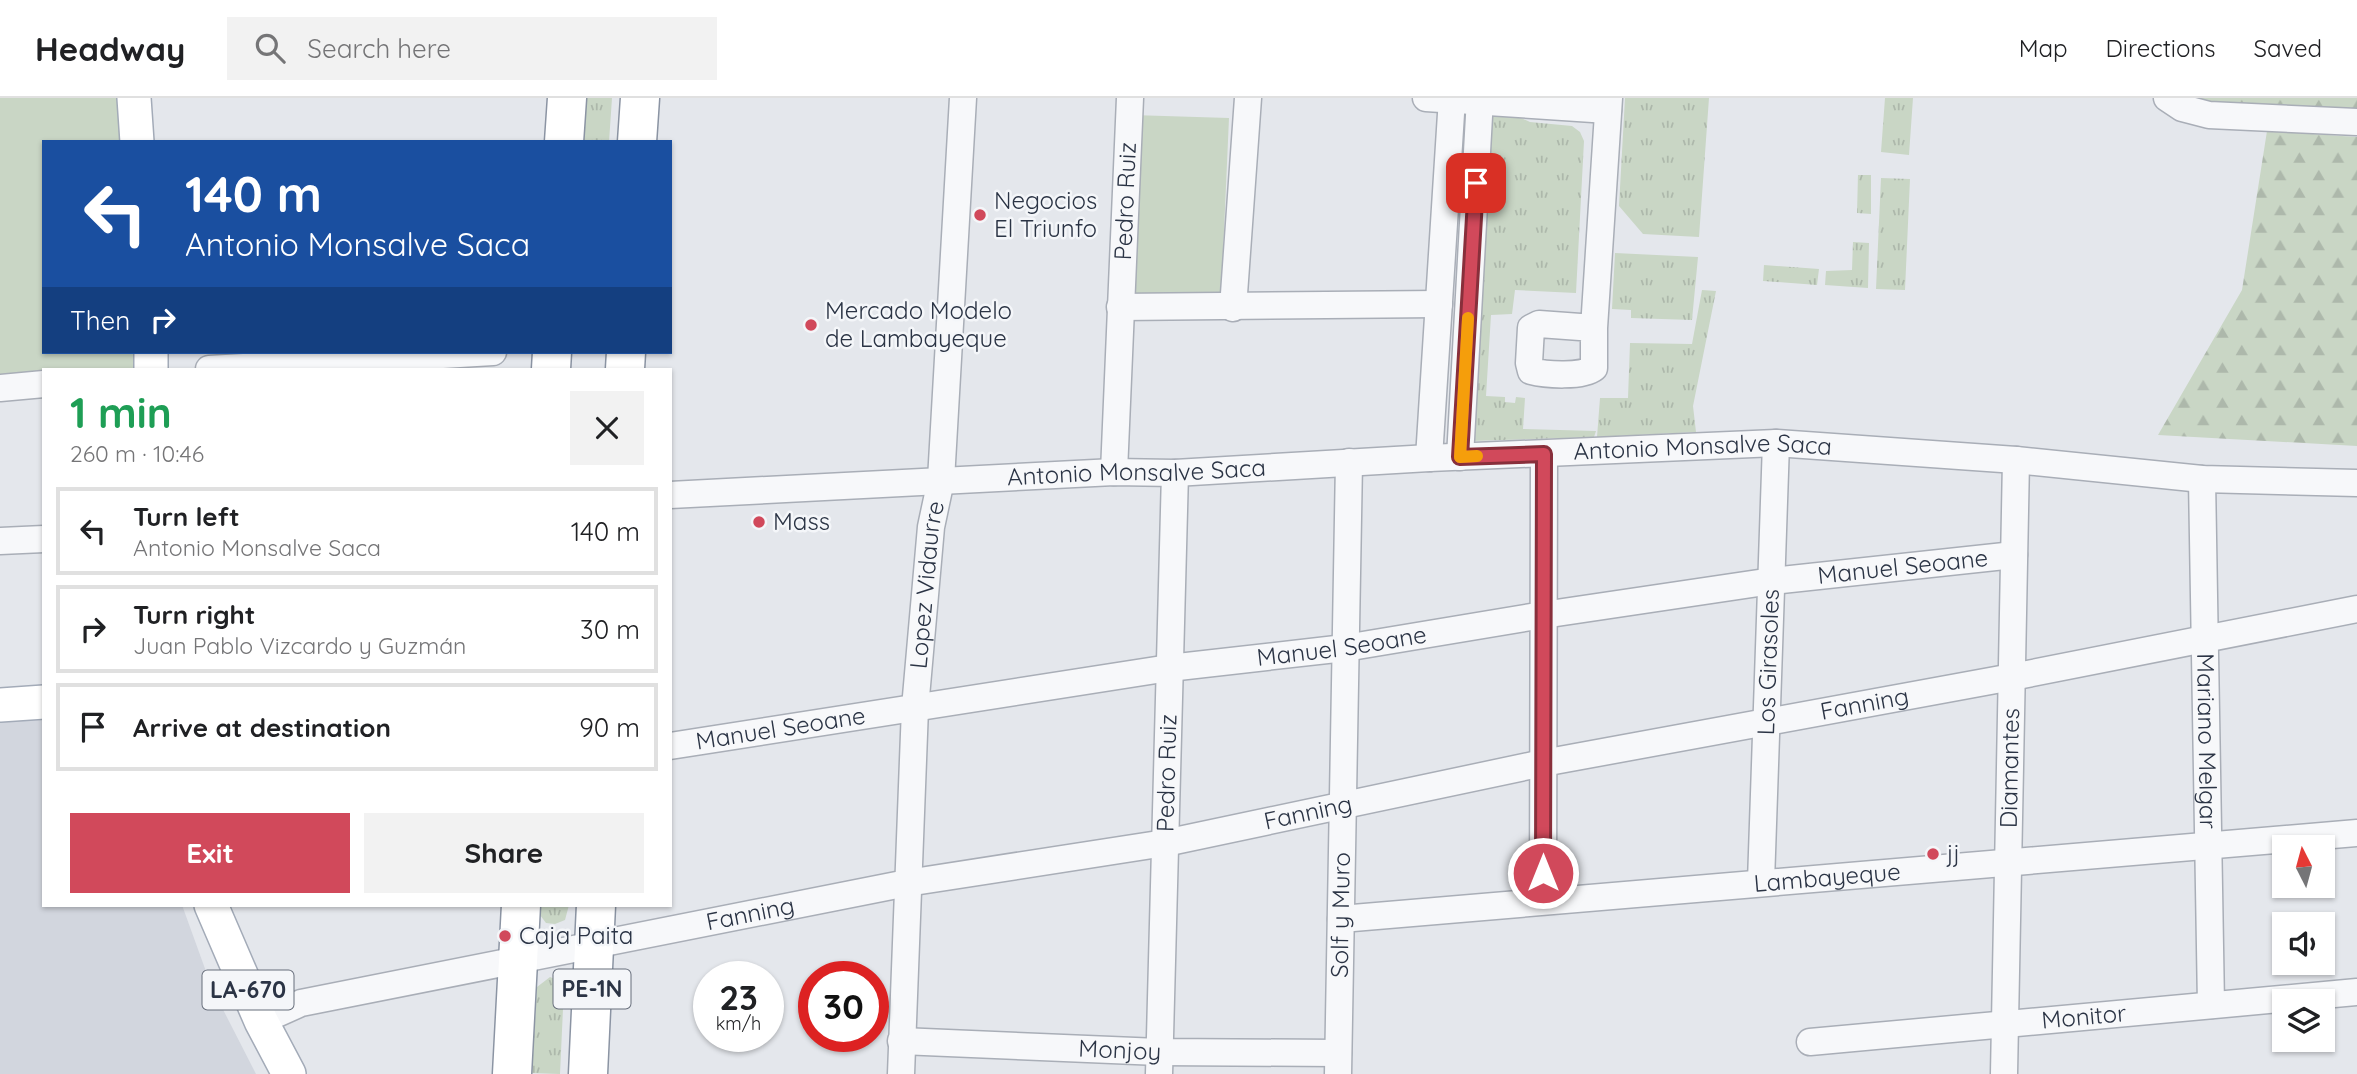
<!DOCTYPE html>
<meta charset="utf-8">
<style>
body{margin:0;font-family:Quicksand,sans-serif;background:#f2f2f2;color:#202124;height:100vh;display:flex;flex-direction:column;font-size:26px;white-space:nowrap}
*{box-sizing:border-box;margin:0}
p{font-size:23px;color:#757577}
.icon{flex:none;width:38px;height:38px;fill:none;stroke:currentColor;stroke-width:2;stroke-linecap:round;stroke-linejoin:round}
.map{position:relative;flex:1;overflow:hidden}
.sheet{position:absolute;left:42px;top:270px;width:630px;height:539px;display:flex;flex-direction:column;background:#fff;border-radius:0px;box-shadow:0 2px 5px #0004}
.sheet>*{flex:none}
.top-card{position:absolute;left:42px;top:42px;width:630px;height:214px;border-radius:0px;box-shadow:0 2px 5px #0004;background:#1a4fa0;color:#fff;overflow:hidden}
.needle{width:46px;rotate:354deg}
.fabs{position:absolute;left:2272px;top:737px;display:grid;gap:14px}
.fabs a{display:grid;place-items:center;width:63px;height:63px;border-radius:0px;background:#fff;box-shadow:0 2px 5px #0004;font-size:35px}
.speed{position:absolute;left:693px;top:863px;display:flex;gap:14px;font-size:35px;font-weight:700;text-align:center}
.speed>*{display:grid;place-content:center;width:91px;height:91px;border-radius:50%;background:#fff;box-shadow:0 2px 5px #0004;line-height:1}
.speed small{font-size:18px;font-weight:400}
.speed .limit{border:10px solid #d22;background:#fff;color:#111}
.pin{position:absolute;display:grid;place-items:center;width:60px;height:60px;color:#fff;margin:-30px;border-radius:14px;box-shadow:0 4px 10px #0006}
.me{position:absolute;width:77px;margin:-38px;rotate:0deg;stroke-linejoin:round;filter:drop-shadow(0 0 5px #0008)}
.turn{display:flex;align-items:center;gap:24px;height:147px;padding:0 28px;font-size:32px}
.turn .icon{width:91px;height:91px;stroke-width:2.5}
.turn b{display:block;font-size:49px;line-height:60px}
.then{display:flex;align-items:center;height:66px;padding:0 28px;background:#0003;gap:14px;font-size:26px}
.round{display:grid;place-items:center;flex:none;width:74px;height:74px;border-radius:0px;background:#f2f2f2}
.head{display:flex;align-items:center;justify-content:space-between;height:119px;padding:0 28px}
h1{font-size:42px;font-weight:800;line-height:52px;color:#1e9e55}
.button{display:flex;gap:14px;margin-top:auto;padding:14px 28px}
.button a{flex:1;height:80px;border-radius:0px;background:#d1495b;color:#fff;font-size:28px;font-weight:800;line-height:80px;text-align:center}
.button a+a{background:#f2f2f2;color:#202124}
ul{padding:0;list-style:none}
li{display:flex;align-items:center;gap:21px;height:88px;margin:0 14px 10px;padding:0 14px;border:4px solid #e0e0e0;border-radius:0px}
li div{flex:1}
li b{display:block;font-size:26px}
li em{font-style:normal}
header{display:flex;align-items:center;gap:42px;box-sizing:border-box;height:98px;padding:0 35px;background:#fff;border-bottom:2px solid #e0e0e0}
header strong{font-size:33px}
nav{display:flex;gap:38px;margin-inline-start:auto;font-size:24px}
.search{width:490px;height:63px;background:#f2f2f2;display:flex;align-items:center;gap:18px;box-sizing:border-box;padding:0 24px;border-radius:0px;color:#757577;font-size:26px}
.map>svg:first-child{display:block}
</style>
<header>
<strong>Headway</strong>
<div class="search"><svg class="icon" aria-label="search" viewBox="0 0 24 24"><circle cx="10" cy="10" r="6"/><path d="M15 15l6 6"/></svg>Search here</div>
<nav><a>Map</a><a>Directions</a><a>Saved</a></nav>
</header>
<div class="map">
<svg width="2357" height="976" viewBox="0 0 2357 976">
<defs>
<pattern id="grass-tufts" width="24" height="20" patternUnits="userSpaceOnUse" patternTransform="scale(1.75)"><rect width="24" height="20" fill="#c9d6c5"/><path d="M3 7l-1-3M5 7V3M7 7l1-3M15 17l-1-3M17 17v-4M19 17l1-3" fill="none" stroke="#adb8ab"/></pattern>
<pattern id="forest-firs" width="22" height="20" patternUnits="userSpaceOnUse" patternTransform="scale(1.75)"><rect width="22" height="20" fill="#c9d6c5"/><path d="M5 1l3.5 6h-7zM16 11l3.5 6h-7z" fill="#adb8ab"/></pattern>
</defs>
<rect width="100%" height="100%" fill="#e4e7ec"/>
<path fill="#d2d6de" d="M44,619V807H182L212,890L256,976H0V622Z"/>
<path fill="url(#grass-tufts)" d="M580,0H612L609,44H578Z
M1625,0H1709L1699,139L1643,136L1619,108Z
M1885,0H1913L1909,57L1881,54Z
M1494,16L1521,20L1530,24L1572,28L1580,34L1584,43L1576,195L1515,192L1512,216L1491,217L1486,298L1505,299V304L1515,305L1516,299L1525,300L1523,331L1596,333L1594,339L1471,343L1491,22Z
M1858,77H1871V116L1857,115Z
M1881,80L1910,81L1905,192L1876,191Z
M1853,144L1869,145L1868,190L1825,187L1826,173L1852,172Z
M1615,155L1698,159L1692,222L1631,220V212L1612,211Z
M1764,167L1819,171L1817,187L1763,183Z
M1702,192L1716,193L1693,308L1696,334L1597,339L1600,300H1628L1630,245L1692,246Z
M540,807H569L565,822L555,826L546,825L540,817Z
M550,879L560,883L564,889L560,976L532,975L537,889Z"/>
<path fill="url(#forest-firs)" d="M2195,0H2357V16L2208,8Z
M2267,33L2357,39V348L2158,337L2242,192Z"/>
<path fill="#c9d6c5" d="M0,0H134L137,44H44V254H151V271H44V286L0,290Z
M1132,17L1229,20L1221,201L1122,202Z"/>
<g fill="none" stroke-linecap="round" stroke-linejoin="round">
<defs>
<g id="minor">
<path d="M1426,0L1608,12"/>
<path d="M2167,0L2182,10L2209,17L2357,24"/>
<path d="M1120,209L1439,206"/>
<path d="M1233,210L1248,0"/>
<path d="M1594,230L1539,226L1531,230L1529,265L1531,273C1546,277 1583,279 1594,270V230L1609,0"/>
<path d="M209,271L493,254"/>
<path d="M0,290L44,286"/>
<path d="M1460,359L1480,0"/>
<path d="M1429,360L1452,0"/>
<path id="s1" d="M1114,374L1130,0"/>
<path id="s2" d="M2202,381L2211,907"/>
<path id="s3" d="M670,397L1114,374L1175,375L1429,360L1776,345L2016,362L2202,381L2357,385"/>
<path d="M0,443L44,441"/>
<path id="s4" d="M670,648L1169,570L1345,550L1543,517L1772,483L2014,457"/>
<path id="s5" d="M1761,784L1776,345"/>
<path d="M1543,803L1544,356"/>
<path id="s6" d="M1341,821L2357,735"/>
<path id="s7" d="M261,923L301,905L907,785L1165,745L1543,665L2012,579L2357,511"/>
<path id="s8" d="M901,943L1159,954L1338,955"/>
<path id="s9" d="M1810,944L2357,894"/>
<path id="s10" d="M901,976L915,610L931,429L941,382L963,0"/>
<path id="s11" d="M1159,976L1175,375"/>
<path id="s12" d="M1338,976L1349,364"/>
<path id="s13" d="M2004,976L2016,362"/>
</g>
<path id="major" d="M134,0L137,44
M151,254V271
M0,607L44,604
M211,807L261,923L289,976"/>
<path id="highway" d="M564,44L567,0
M637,44L640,0
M551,271L552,254
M625,271L626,254
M512,976L521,807
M588,976L596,807"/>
</defs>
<use href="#minor" stroke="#a9aeb7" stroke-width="29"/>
<use href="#major" stroke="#a3abb8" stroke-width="36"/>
<use href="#highway" stroke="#8b94a3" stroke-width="41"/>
<use href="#minor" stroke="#f7f8fa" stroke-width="26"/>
<use href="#major" stroke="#fff" stroke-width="33"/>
<use href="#highway" stroke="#fff" stroke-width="38"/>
</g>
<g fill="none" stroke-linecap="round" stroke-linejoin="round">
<defs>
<path id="route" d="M1476,85L1460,359L1544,356L1543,775"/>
</defs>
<use href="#route" stroke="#882f3b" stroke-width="18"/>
<use href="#route" stroke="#d1495b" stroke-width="12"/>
<path stroke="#f59e0b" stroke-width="12" d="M1468,220L1460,359L1477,358"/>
</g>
<g fill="#d1495b" stroke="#f4f6f9" stroke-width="2.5">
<circle cx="980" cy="117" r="7"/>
<circle cx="811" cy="227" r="7"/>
<circle cx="759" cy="424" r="7"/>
<circle cx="1933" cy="756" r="7"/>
<circle cx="505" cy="838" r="7"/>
</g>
<g text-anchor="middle" stroke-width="5" stroke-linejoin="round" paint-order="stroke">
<g fill="#f4f6f9" stroke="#676e7b" stroke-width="2">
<rect x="553.5" y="871.5" width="77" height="39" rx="5"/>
<rect x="202.5" y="872.5" width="91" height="39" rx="5"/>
</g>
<g font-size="23" font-weight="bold" fill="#2b3445">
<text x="592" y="899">PE-1N</text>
<text x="248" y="900">LA-670</text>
</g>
<g font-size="24" fill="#2b3445" stroke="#f4f6f9" text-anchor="start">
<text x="994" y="111">Negocios<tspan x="994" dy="28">El Triunfo</tspan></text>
<text x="825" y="221">Mercado Modelo<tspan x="825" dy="28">de Lambayeque</tspan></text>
<text x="773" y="432">Mass</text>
<text x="1947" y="764">jj</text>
<text x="519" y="846">Caja Paita</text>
</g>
<g font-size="24" fill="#2b3445" stroke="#f4f6f9">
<text dy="8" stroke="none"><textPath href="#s1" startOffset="271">Pedro Ruiz</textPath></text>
<text dy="8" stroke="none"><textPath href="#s3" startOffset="1034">Antonio Monsalve Saca</textPath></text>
<text dy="8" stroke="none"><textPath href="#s3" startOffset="467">Antonio Monsalve Saca</textPath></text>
<text dy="8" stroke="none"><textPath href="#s4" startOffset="1246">Manuel Seoane</textPath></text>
<text dy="8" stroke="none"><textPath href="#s10" startOffset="490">Lopez Vidaurre</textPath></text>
<text dy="8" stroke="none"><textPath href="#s4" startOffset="679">Manuel Seoane</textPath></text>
<text dy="8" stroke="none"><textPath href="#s5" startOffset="220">Los Girasoles</textPath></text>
<text dy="8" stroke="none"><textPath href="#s7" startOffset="1636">Fanning</textPath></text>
<text dy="8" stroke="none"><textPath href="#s4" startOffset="112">Manuel Seoane</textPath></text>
<text dy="8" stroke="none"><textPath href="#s2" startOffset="262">Mariano Melgar</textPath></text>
<text dy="8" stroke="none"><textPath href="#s13" startOffset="306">Diamantes</textPath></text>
<text dy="8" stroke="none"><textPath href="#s11" startOffset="301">Pedro Ruiz</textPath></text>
<text dy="8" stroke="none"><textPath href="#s7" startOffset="1069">Fanning</textPath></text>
<text dy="8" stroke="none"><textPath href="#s6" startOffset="488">Lambayeque</textPath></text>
<text dy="8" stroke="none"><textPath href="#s7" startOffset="502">Fanning</textPath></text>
<text dy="8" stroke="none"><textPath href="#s12" startOffset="159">Solf y Muro</textPath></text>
<text dy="8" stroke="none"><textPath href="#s9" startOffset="275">Monitor</textPath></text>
<text dy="8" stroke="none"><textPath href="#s8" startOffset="219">Monjoy</textPath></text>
</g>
</g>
</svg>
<div class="fabs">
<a><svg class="needle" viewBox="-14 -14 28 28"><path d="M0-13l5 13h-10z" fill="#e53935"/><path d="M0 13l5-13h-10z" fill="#757577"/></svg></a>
<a><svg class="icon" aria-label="sound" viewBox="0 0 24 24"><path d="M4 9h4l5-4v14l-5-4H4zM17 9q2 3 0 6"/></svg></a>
<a><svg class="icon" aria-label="layers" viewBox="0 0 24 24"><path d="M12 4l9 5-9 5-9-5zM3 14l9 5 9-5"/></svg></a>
</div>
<div class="speed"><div>23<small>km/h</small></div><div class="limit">30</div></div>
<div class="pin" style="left:1476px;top:85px;background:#d93025"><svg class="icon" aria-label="arrive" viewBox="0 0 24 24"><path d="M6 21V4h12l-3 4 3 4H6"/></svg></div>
<svg class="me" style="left:1543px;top:775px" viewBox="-20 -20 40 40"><circle r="17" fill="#d1495b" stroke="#fff" stroke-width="3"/><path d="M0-11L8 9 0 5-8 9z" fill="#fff"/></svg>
<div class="top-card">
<div class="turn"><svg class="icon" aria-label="left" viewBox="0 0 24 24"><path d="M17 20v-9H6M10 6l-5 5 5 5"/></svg><div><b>140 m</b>Antonio Monsalve Saca</div></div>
<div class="then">Then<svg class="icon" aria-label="right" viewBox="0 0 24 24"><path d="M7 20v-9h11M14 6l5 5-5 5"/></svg></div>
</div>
<section class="sheet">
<div class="head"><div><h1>1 min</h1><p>260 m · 10:46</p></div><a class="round"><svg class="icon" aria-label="close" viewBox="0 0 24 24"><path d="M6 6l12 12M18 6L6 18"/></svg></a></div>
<ul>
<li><svg class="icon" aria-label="left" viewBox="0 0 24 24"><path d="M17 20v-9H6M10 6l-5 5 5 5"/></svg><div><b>Turn left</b><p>Antonio Monsalve Saca</p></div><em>140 m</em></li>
<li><svg class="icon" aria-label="right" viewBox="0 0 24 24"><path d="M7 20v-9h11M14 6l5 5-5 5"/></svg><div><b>Turn right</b><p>Juan Pablo Vizcardo y Guzmán</p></div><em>30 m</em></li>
<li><svg class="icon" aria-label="arrive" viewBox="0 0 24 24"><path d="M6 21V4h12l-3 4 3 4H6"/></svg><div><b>Arrive at destination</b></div><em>90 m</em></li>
</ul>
<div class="button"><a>Exit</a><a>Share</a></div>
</section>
</div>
